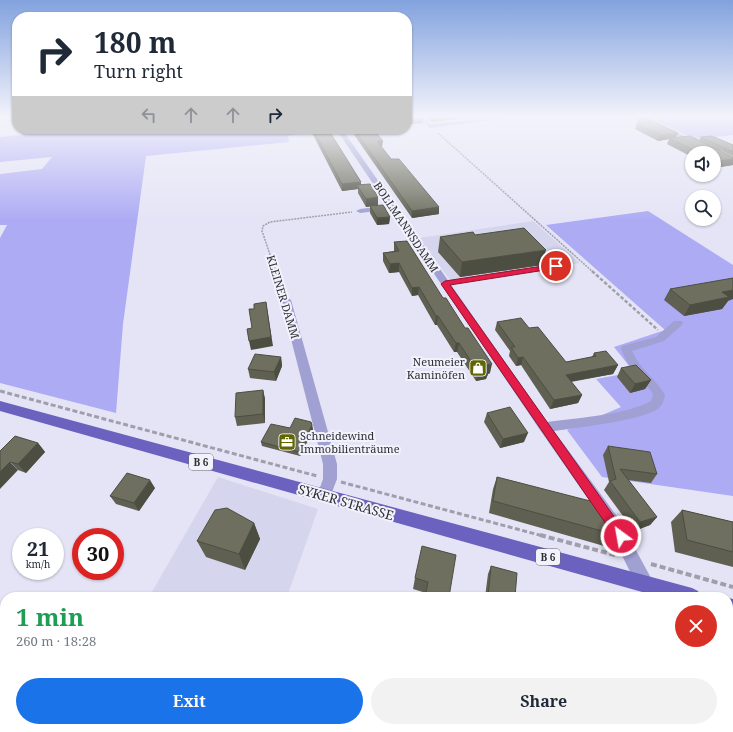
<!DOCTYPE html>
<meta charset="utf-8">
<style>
body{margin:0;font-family:"Noto Serif",serif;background:#f2f2f3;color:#1f2937;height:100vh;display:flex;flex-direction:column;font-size:15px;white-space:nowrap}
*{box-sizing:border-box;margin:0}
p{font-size:13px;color:#747a83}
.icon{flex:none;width:22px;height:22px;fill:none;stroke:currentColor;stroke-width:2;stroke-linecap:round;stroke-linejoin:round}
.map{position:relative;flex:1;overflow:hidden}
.sheet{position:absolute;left:0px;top:592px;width:733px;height:140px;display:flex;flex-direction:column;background:#fff;border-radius:16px 16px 0 0;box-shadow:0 1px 3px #0004}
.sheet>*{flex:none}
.hud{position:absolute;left:12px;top:12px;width:400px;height:122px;border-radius:16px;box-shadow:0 1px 3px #0004;background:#fff;color:#1f2937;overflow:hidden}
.fabs{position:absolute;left:685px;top:146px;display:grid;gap:8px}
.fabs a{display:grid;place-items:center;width:36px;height:36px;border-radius:50%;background:#fff;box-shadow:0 1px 3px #0004;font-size:20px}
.speed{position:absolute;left:12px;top:528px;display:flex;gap:8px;font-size:20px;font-weight:700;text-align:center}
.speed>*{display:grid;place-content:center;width:52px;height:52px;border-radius:50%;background:#fff;box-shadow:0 1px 3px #0004;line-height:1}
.speed small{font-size:10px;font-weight:400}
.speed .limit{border:6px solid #d22;background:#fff;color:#111}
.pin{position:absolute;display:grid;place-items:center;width:34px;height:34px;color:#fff;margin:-17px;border:2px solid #fff;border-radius:50%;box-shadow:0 1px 4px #0007}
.me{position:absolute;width:44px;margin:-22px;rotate:328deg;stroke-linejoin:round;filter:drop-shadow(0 0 3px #0008)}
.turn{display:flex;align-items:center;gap:14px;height:84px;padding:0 16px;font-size:18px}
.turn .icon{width:52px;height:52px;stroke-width:2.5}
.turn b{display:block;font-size:28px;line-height:34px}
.lanes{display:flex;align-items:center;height:38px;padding:0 16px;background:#0003;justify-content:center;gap:20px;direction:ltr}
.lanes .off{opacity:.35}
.round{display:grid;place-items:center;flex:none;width:42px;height:42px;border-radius:21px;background:#f2f2f3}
.head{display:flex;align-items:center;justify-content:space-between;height:68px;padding:0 16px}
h1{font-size:24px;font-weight:700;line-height:30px;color:#1e9e55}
.button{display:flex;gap:8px;margin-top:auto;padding:8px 16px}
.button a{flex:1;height:46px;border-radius:24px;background:#1a73e8;color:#fff;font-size:16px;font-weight:700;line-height:46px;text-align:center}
.button a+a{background:#f2f2f3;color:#1f2937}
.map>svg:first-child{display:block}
</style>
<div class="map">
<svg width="733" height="732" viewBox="0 0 733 732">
<rect width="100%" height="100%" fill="#e4e4f6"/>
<path fill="#d5d6ee" d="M533,221L580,263L453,284L419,238Z
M218,477L318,509L287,597H149Z
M76,727H234L232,732H81L75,729Z"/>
<path fill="#adabf4" d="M678,117H733V135L695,139L653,120Z
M26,129H298L300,134L288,136L289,142L146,156L123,324L116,413L0,383V238L7,225H0V174L42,169L52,157L0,162V137L21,135Z
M648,211L733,265V496L602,477L567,430L621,407L596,379L634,372L614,347L665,330L546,225Z"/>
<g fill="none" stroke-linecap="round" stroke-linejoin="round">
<path stroke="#9f9fac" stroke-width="1.5" stroke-dasharray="2 1" stroke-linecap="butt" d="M438,133L593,272
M276,272L262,231L263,226L270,222L352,212"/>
<path stroke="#9f9fac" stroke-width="2.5" stroke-dasharray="3.5 2" stroke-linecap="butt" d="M275,271L283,293
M592,271L658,330"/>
<path stroke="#9f9fac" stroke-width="3" stroke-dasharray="5 2.5" stroke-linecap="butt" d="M0,391L317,476
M341,482L543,536"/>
<path stroke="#9f9fac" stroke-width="4" stroke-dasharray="6 3" stroke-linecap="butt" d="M540,535L615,555
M651,564L733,587"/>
<path fill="#a0a0d3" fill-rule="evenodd" d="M556,265L558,266V267L445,285L443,284L445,283Z"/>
<path fill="#a0a0d3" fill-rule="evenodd" d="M419,117H424L431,124L499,117L502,119L430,128Z
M639,117H645L699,143L694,144Z
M336,129H342L547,422C576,418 626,415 651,401L653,395L651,391L628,364L621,349L622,346L656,337L674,321H682L683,323L682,325L664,341L632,351C639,368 656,379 665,395C664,399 663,404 660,407C648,420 574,428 554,431L619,519L651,578L653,584L651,590L645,592L639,590L609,529L540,430Z
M383,206H386V210L360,213L356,211L360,209Z
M286,297L291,300L337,464V479L329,500L324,502L319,500L317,496L323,479V464L281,300Z"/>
<path fill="#6a62be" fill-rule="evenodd" d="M0,401L692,588L698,591L701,597H660L0,411Z
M728,598L733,599V617L728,616Z"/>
</g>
<path fill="#5f5f52" d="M407,117L423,118V123L408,124L407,123Z
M426,117H475L431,122Z
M637,124L676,137L699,140L701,137L733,145V156L720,150L733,165L714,168V153H692V157L667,144L669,139L658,141L635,129Z
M310,129H328L361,182V185L378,205L366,207L358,193V189L342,191Z
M350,129H373L383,141L382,146L381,147L439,214L412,218Z
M370,206L390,217L389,224L377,225L370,213Z
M475,235L542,265L460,277L438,252L440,237Z
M394,242L490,373L488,374L486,379L476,381L457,352H454L437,325H435L418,295L412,296L399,272L389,273L383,261V253L394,251Z
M670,289L728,301L722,309L684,316L664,300Z
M497,322L529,328L566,362L592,357L594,353L618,365L613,374L571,382L582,395L578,403L550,409L521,365L516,366L509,356L510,351L495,330Z
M281,357L282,366L276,381L250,378L248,369Z
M621,368L651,380L645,389L630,393L617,377Z
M263,390L265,399V423L237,426L235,417Z
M487,413L524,442L500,448L484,422Z
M312,425L313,430L300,456L262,446L261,442Z
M38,443L45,452L26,473L18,470L0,451Z
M608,446L657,474L651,483L628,480L657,517L650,525L634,531L604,490L609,482L603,455Z
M497,477L613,534L604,546L489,513L493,489Z
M155,488L139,511L116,504L110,496Z
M682,510L733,522V567L675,552L671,522Z
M254,523L260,539L245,570L206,557L197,541Z
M456,555L426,593L413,589L415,578Z
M491,566L515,597H485L488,574Z
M206,727H218L216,731Z"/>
<path fill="#4d4e42" d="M432,117H475L431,122Z
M423,118V123L408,124L409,120Z
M678,133L676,138H669V139L658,141L660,135Z
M377,141H383L382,146L376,147Z
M733,159V165L714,168L717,161Z
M361,182V189L357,185L358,189L342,191V184Z
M378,197V205L366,207V199Z
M439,207V214L412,218V211Z
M390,217L389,224L377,225V218Z
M546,250L542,265L460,277L462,262Z
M399,263V272L389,273L390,264Z
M419,287L418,295L412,296V288Z
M733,290V299L728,301L722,309L684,316L690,305L722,292Z
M266,302L273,346L251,350L249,341Z
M436,316H438L437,325H435Z
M456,343H459L457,352H454Z
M281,357L282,366L276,381L274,372Z
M523,357L521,365L516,366L518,358Z
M492,364L490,373L488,374L486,379L476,381L478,372L485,365Z
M618,365L613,374L562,383L566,375Z
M651,380L645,389L630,393L635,384Z
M263,390L265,399V423L263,414Z
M582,395L578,403L550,409L554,400Z
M312,425L313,430L300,456L299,452Z
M528,433L524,442L500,448L503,439Z
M38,443L45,452L26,473L18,464Z
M10,462L18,470L0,489V472Z
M150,480L155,488L139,511L134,503Z
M657,517L650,525L634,531L640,522Z
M254,523L260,539L245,570L239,554Z
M211,727H218L216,731Z"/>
<path fill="#6e6f5f" stroke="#4d4e42" d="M407,117H422L423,118L409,120Z
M640,117H644L678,133L660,135L637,124Z
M313,129H328L361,182L342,184Z
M354,129H373L383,141H377L391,159H399L439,207L412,211Z
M690,136L733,157V159L717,161L714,160V153H700L669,138Z
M712,136L733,145V152L701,137Z
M370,184L378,197L366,199L357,185Z
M383,205L390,217L377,218L370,206Z
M524,228L546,250L462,262L440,237L473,232L475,235Z
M407,241L443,298H446L465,328H468L492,364L485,365L488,370L478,372L459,343H456L438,316H436L419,287L412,288L399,263L390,264L383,253L399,251L394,242Z
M733,278V290L722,292L729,297L690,305L670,289Z
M266,302L271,337L249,341L247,329L252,328L249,309H254V304Z
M521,318L529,328L538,327L566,362L596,356L594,353L606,351L618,365L566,375L582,395L554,400L523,357L518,358L511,347H515L497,322Z
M255,354L281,357L274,372L248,369Z
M636,365L651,380L635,384L621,368Z
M263,390V414L235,417L236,393Z
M510,407L528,433L503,439L487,413Z
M295,418L311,422L312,425L299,452L261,442L271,424L290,428Z
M15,436L38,443L18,464L10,462L0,472V451Z
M608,446L650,452L657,474L620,469L657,517L640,522L610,481L616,479Z
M127,473L150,480L134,503L110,496Z
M497,477L598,503L612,523L613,534L493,501Z
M227,508L254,523L239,554L197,541L215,510Z
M682,510L733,522V552L687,540Z
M422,546L456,555L449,597H425L428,582L415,578Z
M491,566L517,573L515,597H488Z"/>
<linearGradient id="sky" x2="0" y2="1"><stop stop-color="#82a2de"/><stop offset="0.53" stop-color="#f3f3fb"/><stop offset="1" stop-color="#f3f3fb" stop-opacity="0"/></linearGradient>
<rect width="733" height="220" fill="url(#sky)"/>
<path fill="#e11d48" stroke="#92132f" d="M556,264L558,265V268L450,285L625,532L627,536L625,540L621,542L617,540L441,284L445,281Z"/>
<defs>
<symbol id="shop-square" viewBox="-11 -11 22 22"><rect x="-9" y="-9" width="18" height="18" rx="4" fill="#636500" stroke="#f2f2fd"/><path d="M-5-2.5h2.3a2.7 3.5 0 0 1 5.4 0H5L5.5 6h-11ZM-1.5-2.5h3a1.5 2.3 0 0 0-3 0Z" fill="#fff"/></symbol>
<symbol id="office-square" viewBox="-11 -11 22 22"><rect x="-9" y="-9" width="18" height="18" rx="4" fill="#636500" stroke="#f2f2fd"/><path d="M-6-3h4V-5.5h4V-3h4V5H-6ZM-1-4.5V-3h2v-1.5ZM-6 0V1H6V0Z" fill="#fff"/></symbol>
</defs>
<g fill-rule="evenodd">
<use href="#shop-square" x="468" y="358" width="20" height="20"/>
<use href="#office-square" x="277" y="432" width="20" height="20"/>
</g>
<g text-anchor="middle" stroke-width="4" stroke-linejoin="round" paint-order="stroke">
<g fill="#f2f2fd" stroke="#696970" stroke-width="1">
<rect x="189" y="454" width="24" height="16" rx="3"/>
<rect x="536" y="549" width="24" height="16" rx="3"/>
</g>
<g font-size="10" font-weight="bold" fill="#2e2e34">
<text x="201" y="466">B 6</text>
<text x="548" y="561">B 6</text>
</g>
<g font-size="11" fill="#2e2e34" stroke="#f2f2fd">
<text transform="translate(406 227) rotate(56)" y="4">BOLLMANNSDAMM</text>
<text transform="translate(283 297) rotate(73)" y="4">KLEINER DAMM</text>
</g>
<g font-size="11" fill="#2e2e34" stroke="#f2f2fd" text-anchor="end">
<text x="465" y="366">Neumeier<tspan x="465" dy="13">Kaminöfen</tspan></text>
<text x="300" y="440" text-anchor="start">Schneidewind<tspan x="300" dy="13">Immobilienträume</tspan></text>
</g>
<g font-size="13" fill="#2e2e34" stroke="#f2f2fd">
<text transform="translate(346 502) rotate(16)" y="5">SYKER STRASSE</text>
</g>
</g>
</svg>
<div class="fabs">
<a><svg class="icon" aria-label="sound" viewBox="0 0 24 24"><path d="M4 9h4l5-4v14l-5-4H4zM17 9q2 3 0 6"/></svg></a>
<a><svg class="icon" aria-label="search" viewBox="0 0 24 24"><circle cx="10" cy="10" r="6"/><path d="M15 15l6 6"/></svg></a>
</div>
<div class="speed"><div>21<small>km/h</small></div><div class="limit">30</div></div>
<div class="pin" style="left:556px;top:266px;background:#d93025"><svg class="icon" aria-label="arrive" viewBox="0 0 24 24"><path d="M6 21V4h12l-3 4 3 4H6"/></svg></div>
<svg class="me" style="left:621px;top:536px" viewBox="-20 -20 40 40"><circle r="17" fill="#e11d48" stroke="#fff" stroke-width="3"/><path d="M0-11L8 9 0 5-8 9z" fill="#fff"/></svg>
<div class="hud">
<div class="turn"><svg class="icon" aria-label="right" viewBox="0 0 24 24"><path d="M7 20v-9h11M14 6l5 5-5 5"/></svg><div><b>180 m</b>Turn right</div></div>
<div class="lanes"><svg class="icon off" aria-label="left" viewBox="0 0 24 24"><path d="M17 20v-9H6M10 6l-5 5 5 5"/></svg><svg class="icon off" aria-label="ahead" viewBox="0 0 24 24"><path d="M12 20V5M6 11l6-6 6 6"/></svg><svg class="icon off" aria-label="ahead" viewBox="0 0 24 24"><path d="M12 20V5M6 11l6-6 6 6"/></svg><svg class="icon" aria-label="right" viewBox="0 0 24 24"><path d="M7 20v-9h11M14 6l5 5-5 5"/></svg></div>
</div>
<section class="sheet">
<div class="head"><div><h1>1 min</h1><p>260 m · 18:28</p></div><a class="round" style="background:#d93025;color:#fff"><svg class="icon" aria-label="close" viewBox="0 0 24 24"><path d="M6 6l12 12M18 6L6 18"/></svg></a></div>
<div class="button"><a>Exit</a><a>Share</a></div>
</section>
</div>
